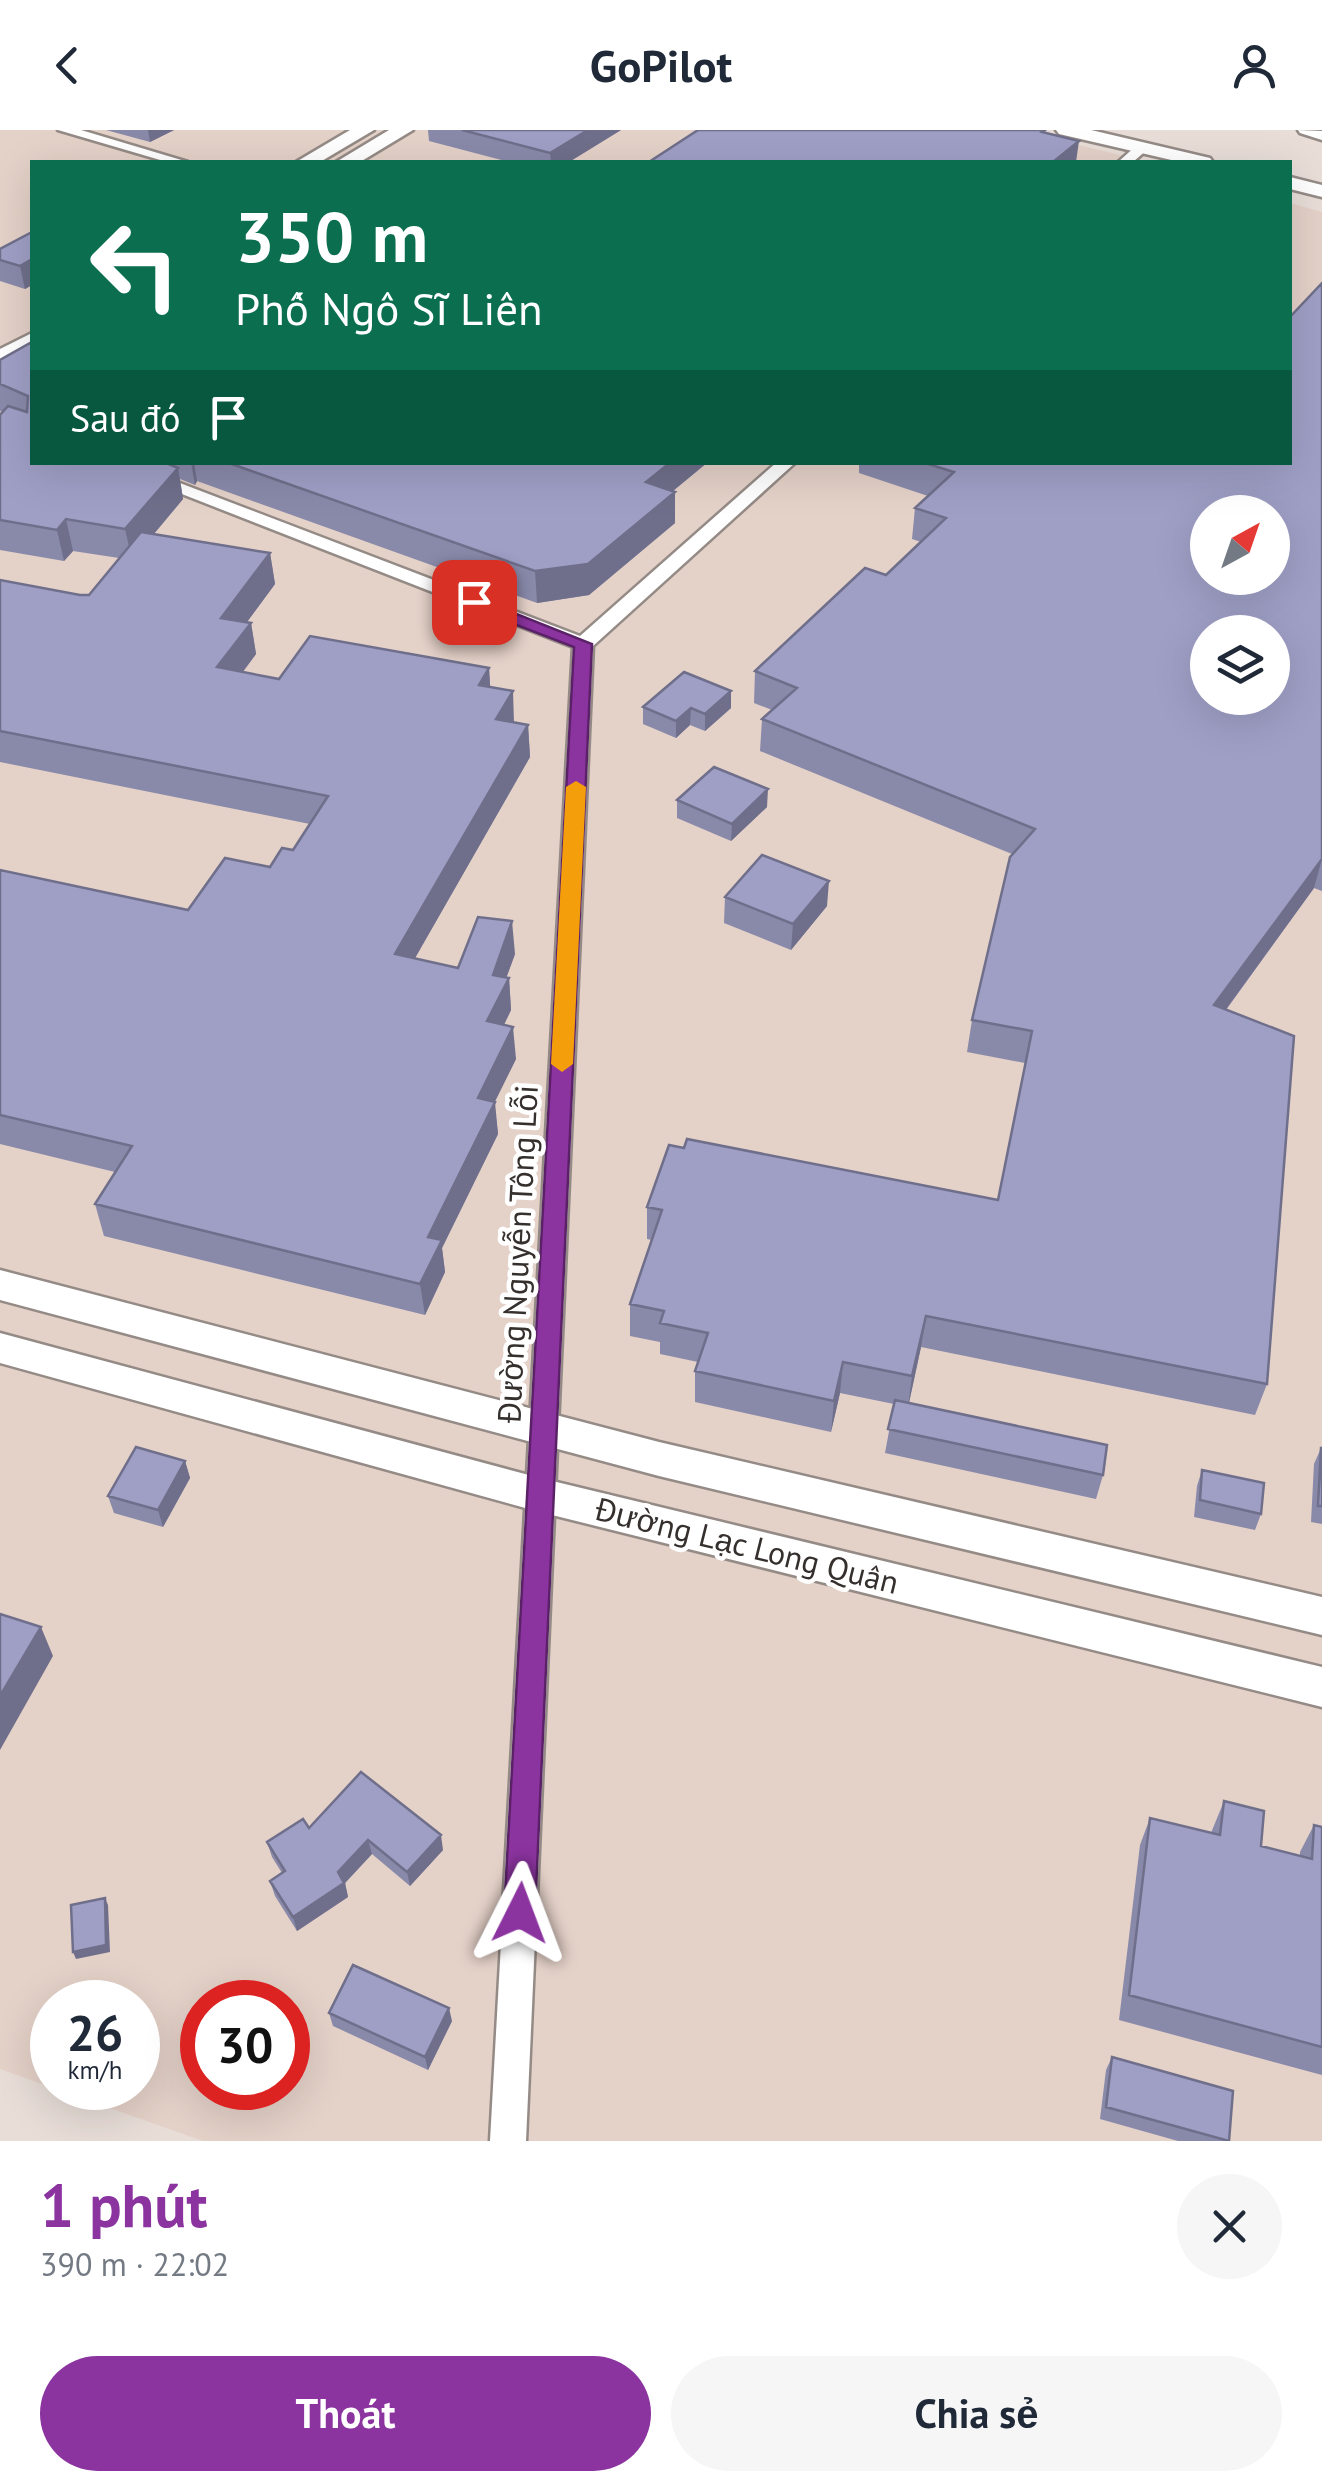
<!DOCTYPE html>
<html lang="vi">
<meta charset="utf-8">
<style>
body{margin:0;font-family:"PT Sans",sans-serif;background:#f6f6f7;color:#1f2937;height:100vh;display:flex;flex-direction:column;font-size:38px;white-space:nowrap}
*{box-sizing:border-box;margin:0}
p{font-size:32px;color:#747a83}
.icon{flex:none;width:55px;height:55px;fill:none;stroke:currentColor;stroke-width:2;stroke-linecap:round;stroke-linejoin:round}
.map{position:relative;height:2011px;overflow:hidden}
.details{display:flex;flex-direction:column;background:#fff;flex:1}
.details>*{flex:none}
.hud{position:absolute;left:30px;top:30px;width:1262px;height:305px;border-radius:0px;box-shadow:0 10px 40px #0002;background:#0b6e4f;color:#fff;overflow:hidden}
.needle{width:65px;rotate:40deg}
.fabs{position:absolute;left:1190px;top:365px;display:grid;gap:20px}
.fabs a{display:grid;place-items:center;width:100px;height:100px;border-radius:50%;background:#fff;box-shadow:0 10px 40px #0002;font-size:50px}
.speed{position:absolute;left:30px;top:1850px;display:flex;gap:20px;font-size:50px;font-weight:700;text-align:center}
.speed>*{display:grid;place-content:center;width:130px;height:130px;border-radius:50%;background:#fff;box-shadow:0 10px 40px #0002;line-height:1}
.speed small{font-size:25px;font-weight:400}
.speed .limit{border:15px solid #d22;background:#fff;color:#111}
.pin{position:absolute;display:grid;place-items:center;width:85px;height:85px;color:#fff;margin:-42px;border-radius:20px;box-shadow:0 5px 15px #0006}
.me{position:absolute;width:110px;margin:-55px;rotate:3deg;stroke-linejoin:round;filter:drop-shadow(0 0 8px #0008)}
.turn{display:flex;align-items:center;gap:35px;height:210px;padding:0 40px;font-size:45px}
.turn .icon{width:130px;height:130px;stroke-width:2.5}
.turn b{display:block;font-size:70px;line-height:85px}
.then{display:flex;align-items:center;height:95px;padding:0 40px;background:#0003;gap:20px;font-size:38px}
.round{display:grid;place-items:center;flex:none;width:105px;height:105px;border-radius:52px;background:#f6f6f7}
.overview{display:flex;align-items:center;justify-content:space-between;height:170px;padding:0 40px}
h1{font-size:60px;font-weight:800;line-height:75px;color:#8b339f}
.button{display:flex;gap:20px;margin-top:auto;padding:20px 40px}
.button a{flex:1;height:115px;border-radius:60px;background:#8b339f;color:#fff;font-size:40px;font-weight:800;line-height:115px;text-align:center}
.button a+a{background:#f6f6f7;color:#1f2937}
header{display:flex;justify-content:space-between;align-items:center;height:130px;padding:0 40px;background:#fff;font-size:45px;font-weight:800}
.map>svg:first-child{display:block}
</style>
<header><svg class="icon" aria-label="back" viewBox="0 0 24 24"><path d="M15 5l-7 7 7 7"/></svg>GoPilot<svg class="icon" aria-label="person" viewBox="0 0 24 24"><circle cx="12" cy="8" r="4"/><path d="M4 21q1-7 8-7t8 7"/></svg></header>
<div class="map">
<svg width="1322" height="2011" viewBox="0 0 1322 2011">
<rect width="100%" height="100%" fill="#e8ddd7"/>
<path fill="#e4d1c8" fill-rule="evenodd" d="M0,0H1014L1150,32H32V332H1290V73L1322,82V2011H203L0,1939ZM1208,382H1272V448H1208ZM1208,502H1272V568H1208ZM52,1872H138V1958H52ZM202,1872H288V1958H202Z"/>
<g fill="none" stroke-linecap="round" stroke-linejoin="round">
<defs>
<path id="street" d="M58,0H81L188,32H167Z
M1298,0L1322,1V10L1300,3Z
M1137,15L1149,18L1133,32H1118Z
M100,332H125L580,506L777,332H796L593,516L526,2011H490L573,517Z"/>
<path id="secondary" d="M350,0H374L320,32H296Z
M389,0H413L360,32H336Z
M1056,0H1091L1210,28L1213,32H1180L1059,4Z
M1290,47L1322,55V67L1290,59Z
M32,203V219L0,235V219Z
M0,1140L659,1312L1322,1467V1505L659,1346L0,1170Z
M0,1203L540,1348L1322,1537V1577L540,1382L0,1233Z"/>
</defs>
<use href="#street" stroke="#958b86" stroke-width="5"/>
<use href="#secondary" stroke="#958b86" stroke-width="5"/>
<use href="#street" fill="#fff" fill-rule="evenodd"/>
<use href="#secondary" fill="#fff" fill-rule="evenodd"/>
</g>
<path fill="#8989aa" d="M106,0H174L150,12Z
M428,0H621L569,32H509L429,11Z
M32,102V155L25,159L0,151V119Z
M1322,153V761L1314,758L1226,880L1267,1254L1255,1285L921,1217L909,1273L1103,1345L1096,1369L885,1323L894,1274L840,1263L831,1302L695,1272V1241L698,1232L660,1224V1212L630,1206V1174L652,1110L647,1109V1077L998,1070L1025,933L967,922L972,890L1012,724L760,621L762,589L772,580L754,573L755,541L886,445L921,412L912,409L915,378L928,366L859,343V332H1290Z
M32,212V332H708L673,361L675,393L589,465L537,473L197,351L195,355L180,349L183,369L154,404L270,423L275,454L247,492L251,493L256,524L243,542L279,549L489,538L490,557L514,592L528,595L530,627L415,828L458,838L515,824L506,848H509L511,880L504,895L516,929L494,972L498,1004L442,1118L445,1142L425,1185L104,1106L95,1074L115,1042L0,1014V740L188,780L270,737L293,720L310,694L0,632V450L80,465H89L119,428L73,421L64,431L0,420V285L3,282L0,281V230Z
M643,577L731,578L705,601L690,595L676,608L643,594Z
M677,670L767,677L731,711L677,688Z
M725,767L827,776L791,820L724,793Z
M1321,1318H1322V1394L1311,1392L1314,1334Z
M185,1331L190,1348L163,1397L114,1383L108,1366Z
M1202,1340L1261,1384L1255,1400L1194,1387L1197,1356Z
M1224,1671L1261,1716L1300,1726V1722L1314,1695L1322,1697V1945L1119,1890L1140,1715L1150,1688L1211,1703Z
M309,1698L443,1720L410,1756L372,1724L345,1753L348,1767L297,1801L275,1766L270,1751L282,1743L272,1727L267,1712Z
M329,1883L452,1891L428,1940L333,1896Z
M1112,1927L1229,2011H1178L1100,1989L1106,1940Z"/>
<path fill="#6f6f8b" d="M148,0H174L150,12Z
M588,0H621L569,32H551L550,23Z
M1079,11L1076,32H1053Z
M32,129V155L25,159L20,136Z
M191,332H194L197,351L195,355Z
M671,332H708L646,383V352Z
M178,338L183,369L132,430L125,399Z
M675,362V393L589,465L537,473L535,441Z
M66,389L73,421L64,431L57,400Z
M270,423L275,454L227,519L221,488Z
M251,493L256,524L222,569L217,537Z
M489,538L491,570L479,555Z
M513,561L514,593L496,589Z
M731,561V578L705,601V584Z
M691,578L690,595L676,608V591Z
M528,595L530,627L399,856L395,824Z
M768,659L767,677L731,711L732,694Z
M1322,729L1314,758L1205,908L1214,875Z
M829,751L827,776L791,820L793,794Z
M512,791L515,824L500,865L509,848L511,880L490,923L487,891L493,845Z
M513,897L516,929L481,1000L478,968Z
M495,972L498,1004L442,1118L445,1142L425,1185L420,1154L428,1107Z
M926,1186L921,1217L908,1277L912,1246Z
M843,1232L840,1263L831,1302L834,1271Z
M185,1331L190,1348L163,1397L158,1380Z
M41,1497L53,1526L0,1620V1566Z
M441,1705L443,1720L410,1756L407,1742Z
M368,1710L372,1724L345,1753L348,1767L297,1801L293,1787Z
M105,1768L108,1775L110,1822L76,1829L73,1822Z
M449,1878L452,1891L428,1940L425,1927Z"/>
<path fill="#9f9fc6" stroke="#6f6f8b" stroke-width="2.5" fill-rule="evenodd" d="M462,0H588L550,23Z
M698,0H1045L1042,2L1079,11L1053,32H649Z
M32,102V129L20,136L0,130V119Z
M1322,153V729L1214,875L1294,906L1267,1254L926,1186L912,1246L843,1232L834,1271L695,1241L708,1203L660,1193L664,1181L630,1174L662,1080L647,1077L669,1015L684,1018L687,1009L998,1070L1032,901L972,890L1010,727L1035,699L762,589L797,558L755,541L865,438L886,445L946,388L915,378L954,342L922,332H1290V187ZM1208,382H1272V448H1208ZM1208,502H1272V568H1208Z
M32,212V332H164L178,338L125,399L66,389L57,400L0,390V285L8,276L27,282L28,266L0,254V230Z
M226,332H671L646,352L675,362L588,434L535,441Z
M141,402L270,423L221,488L251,493L217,537L279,549L310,506L489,538L479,555L513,561L496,589L528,595L395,824L458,838L478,787L512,791L493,845L509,848L487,891L513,897L478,968L495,972L428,1107L442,1110L420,1154L95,1074L132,1016L0,985V740L188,780L225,728L270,737L282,718L293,720L328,666L0,601V450L80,465H89Z
M684,542L731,561L705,584L691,578L676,591L643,577Z
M714,637L768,659L732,694L677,670Z
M762,725L829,751L793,794L725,767Z
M895,1270L1107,1315L1103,1345L888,1299Z
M136,1317L185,1331L158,1380L108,1366Z
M1321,1318H1322V1376H1318Z
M1202,1340L1264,1353L1261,1384L1200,1370Z
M0,1484L41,1497L0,1566Z
M361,1642L441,1705L407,1742L368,1710L338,1742L344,1753L293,1787L270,1751L285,1741L267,1712L303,1689L309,1698Z
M1224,1671L1264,1681L1261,1716L1312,1729L1314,1695L1322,1697V1917L1129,1865L1150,1688L1220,1705Z
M105,1768L106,1815L73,1822L71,1775Z
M353,1835L449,1878L425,1927L329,1883Z
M1112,1927L1233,1961L1229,2011L1106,1977Z"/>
<path fill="#8b339f" stroke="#5a2167" stroke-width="2.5" d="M474,467L592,514L535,1783L530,1793L520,1798L509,1793L504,1783L574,517L467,476L465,472Z"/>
<path fill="#f59e0b" d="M576,651L586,657L573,934L562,942L551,934L566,657Z"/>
<g text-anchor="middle" stroke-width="9" stroke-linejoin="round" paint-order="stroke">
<g font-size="32" fill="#35302e" stroke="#fff">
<text transform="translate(518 1124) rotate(-87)" y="11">Đường Nguyễn Tông Lỗi</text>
<text transform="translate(747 1416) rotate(14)" y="11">Đường Lạc Long Quân</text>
</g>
</g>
</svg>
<div class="fabs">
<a><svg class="needle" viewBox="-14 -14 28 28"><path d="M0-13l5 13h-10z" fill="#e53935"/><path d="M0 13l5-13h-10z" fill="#747a83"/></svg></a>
<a><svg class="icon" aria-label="layers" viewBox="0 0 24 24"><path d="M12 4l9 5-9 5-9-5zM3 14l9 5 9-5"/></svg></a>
</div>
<div class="speed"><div>26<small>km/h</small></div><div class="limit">30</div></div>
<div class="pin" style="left:474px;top:472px;background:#d93025"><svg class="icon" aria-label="arrive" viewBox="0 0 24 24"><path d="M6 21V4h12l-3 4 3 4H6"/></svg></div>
<svg class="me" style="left:520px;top:1783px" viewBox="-20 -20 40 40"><path d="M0-17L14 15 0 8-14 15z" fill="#8b339f" stroke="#fff" stroke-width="4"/></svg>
<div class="hud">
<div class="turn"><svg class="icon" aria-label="left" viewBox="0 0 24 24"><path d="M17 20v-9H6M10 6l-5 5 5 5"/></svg><div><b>350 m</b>Phố Ngô Sĩ Liên</div></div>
<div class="then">Sau đó<svg class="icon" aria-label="arrive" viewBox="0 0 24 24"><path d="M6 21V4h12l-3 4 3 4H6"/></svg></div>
</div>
</div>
<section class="details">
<div class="overview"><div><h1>1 phút</h1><p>390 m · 22:02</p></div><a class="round"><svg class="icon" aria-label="close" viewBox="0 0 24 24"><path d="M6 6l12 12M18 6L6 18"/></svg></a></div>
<div class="button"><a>Thoát</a><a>Chia sẻ</a></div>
</section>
